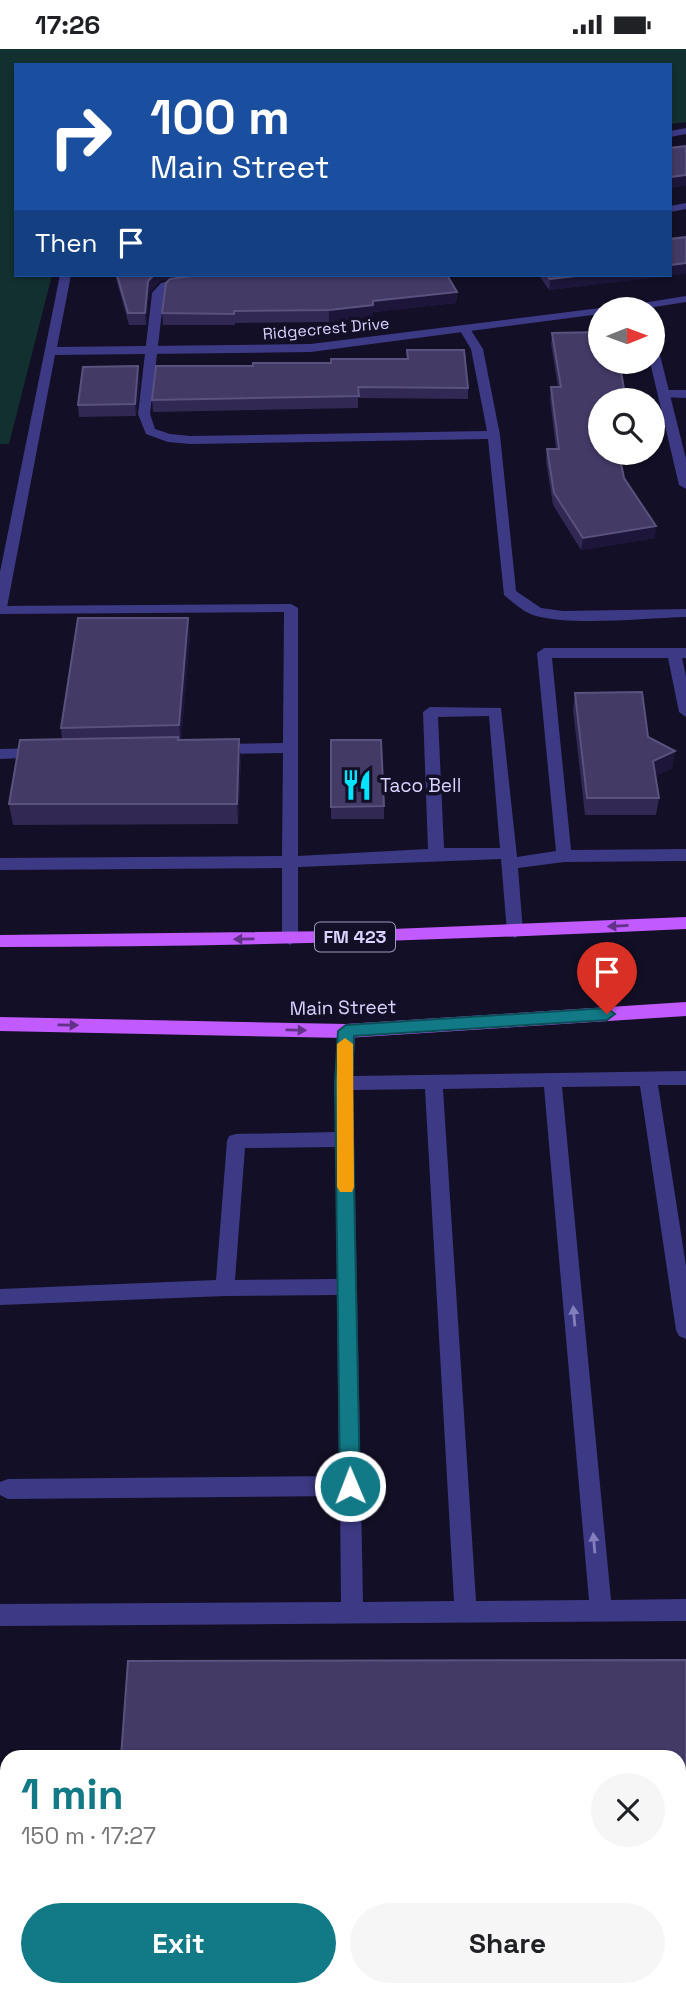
<!DOCTYPE html>
<meta charset="utf-8">
<style>
body{margin:0;font-family:"Space Grotesk",sans-serif;background:#f6f6f6;color:#202124;height:100vh;display:flex;flex-direction:column;font-size:26px;white-space:nowrap}
*{box-sizing:border-box;margin:0}
p{font-size:23px;color:#757577}
.icon{flex:none;width:38px;height:38px;fill:none;stroke:currentColor;stroke-width:2;stroke-linecap:round;stroke-linejoin:round}
.map{position:relative;flex:1;overflow:hidden}
.drawer{position:absolute;left:0px;top:1701px;width:686px;height:247px;display:flex;flex-direction:column;background:#fff;border-radius:21px 21px 0 0;box-shadow:0 2px 5px #0004}
.drawer>*{flex:none}
.banner{position:absolute;left:14px;top:14px;width:658px;height:214px;border-radius:0px;box-shadow:0 2px 5px #0004;background:#1a4fa0;color:#fff;overflow:hidden}
.needle{width:46px;rotate:89deg}
.controls{position:absolute;left:588px;top:248px;display:grid;gap:14px}
.controls a{display:grid;place-items:center;width:77px;height:77px;border-radius:50%;background:#fff;box-shadow:0 2px 5px #0004;font-size:35px}
.pin{position:absolute;display:grid;place-items:center;width:60px;height:60px;color:#fff;margin:-72px -30px;border-radius:50% 50% 50% 0;rotate:-45deg;box-shadow:0 0 7px #0007}
.pin .icon{rotate:45deg}
.me{position:absolute;width:77px;margin:-38px;rotate:359deg;stroke-linejoin:round;filter:drop-shadow(0 0 5px #0008)}
.turn{display:flex;align-items:center;gap:24px;height:147px;padding:0 21px;font-size:32px}
.turn .icon{width:91px;height:91px;stroke-width:2.5}
.turn b{display:block;font-size:49px;line-height:60px}
.then{display:flex;align-items:center;height:66px;padding:0 21px;background:#0003;gap:14px;font-size:26px}
.round{display:grid;place-items:center;flex:none;width:74px;height:74px;border-radius:37px;background:#f6f6f6}
.summary{display:flex;align-items:center;justify-content:space-between;height:119px;padding:0 21px}
h1{font-size:42px;font-weight:800;line-height:52px;color:#127987}
.action{display:flex;gap:14px;margin-top:auto;padding:14px 21px}
.action a{flex:1;height:80px;border-radius:42px;background:#127987;color:#fff;font-size:28px;font-weight:800;line-height:80px;text-align:center}
.action a+a{background:#f6f6f6;color:#202124}
.status{display:flex;justify-content:space-between;align-items:center;height:49px;padding:0 35px;background:#fff;direction:ltr}
.status svg{height:19px;fill:currentColor}
.map>svg:first-child{display:block}
</style>
<div class="status"><b>17:26</b><svg viewBox="0 0 49 12"><path d="M0 12V9h3v3zM5 12V6h3v6zM10 12V3h3v9zM15 12V0h3v12zM26 1h20v11H26zM47 4h2v5h-2z"/></svg></div>
<div class="map">
<svg width="686" height="1947" viewBox="0 0 686 1947">
<rect width="100%" height="100%" fill="#130f26"/>
<path fill="#12302f" d="M0,0H686V73L670,75V16H16V226H52L9,395H0Z"/>
<g fill="none" stroke-linecap="round" stroke-linejoin="round">
<path fill="#3d3a85" fill-rule="evenodd" d="M686,154V160L670,163V157Z
M189,228L193,229V233L169,239L164,245L150,365L155,380L170,385L190,387L487,382L471,300L459,280L469,278L483,300L500,386L516,542L541,559L563,562L686,560V568C645,569 574,577 536,567C524,564 514,554 504,546L488,390L190,395L168,393L146,385L138,365L152,244L161,234Z
M665,341H686V349L661,348L659,345Z
M291,555L298,559V807L428,800L423,663L430,658L501,659L517,808L556,802L537,604L544,599H686V609H682L686,627V668L679,663L668,609H552L571,801L686,800V812L564,813L518,819L523,883L515,889L507,883L501,810L298,818V890L290,896L282,890V819L0,821V809L282,807L283,704L216,705L208,700L216,695L283,694L284,563L0,565V557ZM489,667L500,799H444L438,668Z
M42,699L47,700L50,704L47,708L0,710V700Z
M346,975L352,977L355,982L353,1027L686,1022V1036H658L686,1217V1290L679,1287L676,1281L640,1037L562,1038L611,1551L686,1550V1572L0,1577V1555L341,1553L340,1447L8,1450L0,1446V1433L8,1430L339,1427L337,1246L225,1247L0,1256V1240L216,1231L227,1092L229,1087L236,1085L336,1083L337,982L340,977ZM544,1038L589,1551L476,1552L443,1040ZM425,1040L454,1552L363,1553L353,1041ZM336,1098L337,1230L235,1231L245,1099Z"/>
<path fill="#3d3a85" fill-rule="evenodd" d="M686,79V85L670,88V82Z
M60,226H71L57,298L311,295L600,259L605,260L686,247V253L636,261H600V265L311,303L55,306L7,558L0,562V523Z
M653,298L659,302L686,410V440L679,436L650,313H653Z"/>
<path fill="#c25bff" fill-rule="evenodd" d="M686,868V880C457,891 229,898 0,898V886L343,882Z
M686,953V967L346,989L0,982V968L346,975Z"/>
</g>
<path fill="#312854" d="M115,226H447L457,243L456,254L373,263V267L329,273L235,274V276H163L162,264L169,230L161,231L149,244L146,276H129Z
M539,226H670L549,241Z
M552,284L600,352L624,429L655,489L581,501L553,456L546,412L547,400H556L550,350L551,338H558L551,295Z
M407,301L468,339V350L358,349V359L153,363L152,351L331,314L407,310Z
M140,329L136,367L79,368L78,356Z
M188,569L190,586L181,691L241,711L238,775L13,776L9,755L62,691L61,679Z
M575,644L648,688L675,702L672,719L655,727L659,749L656,766H585L573,661Z
M331,691L384,757V770H331Z"/>
<path fill="#1d163a" d="M686,126V137L670,139V128Z
M686,214V225L549,241L550,230L585,226H670V216Z
M154,226H200L161,231L149,244L146,276L145,264L148,232Z
M457,243L456,254L373,263V267L329,273V261L373,252Z
M138,317L140,329L136,367L135,355Z
M656,477L655,489L581,501L583,489Z
M188,569L190,586L181,694L179,676Z
M239,690L241,711L238,775L237,755Z
M675,702L672,719L650,730L653,712Z"/>
<path fill="#433a66" stroke="#5a527e" stroke-width="2" d="M686,97V126L670,128V99Z
M686,188V214L670,216V190Z
M117,226H154L148,232L145,264H128Z
M200,226H447L457,243L373,252V256L329,261L234,262V265L162,264L166,234L170,230Z
M547,226H585L550,230Z
M600,283V313H616L618,322H621L626,352H600V404H619L624,429L656,477L583,489L554,444L547,400H559L551,338H561L552,284Z
M407,301H464L468,339L358,338L359,347L152,351L156,317H253V314H331V310H408Z
M138,317L135,355L78,356L83,318Z
M78,569H188L179,676L61,679Z
M642,643L648,688L675,702L653,712L659,749H587L575,644Z
M178,688V691L239,690L237,755H9L20,691Z
M331,691H381L384,757L331,758Z
M686,1611V1947H104V1941H679V1708H121L128,1612Z"/>
<defs><path id="oneway-solid" d="M-6-.8H1V-3.2L6.5 0L1 3.2V.8H-6Z" transform="scale(1.75)"/></defs>
<g fill="#623188">
<use href="#oneway-solid" transform="translate(618 877) rotate(177)"/>
<use href="#oneway-solid" transform="translate(244 890) rotate(179)"/>
<use href="#oneway-solid" transform="translate(68 976) rotate(1)"/>
<use href="#oneway-solid" transform="translate(296 981) rotate(1)"/>
</g>
<g fill="#837fbc">
<use href="#oneway-solid" transform="translate(574 1267) rotate(-95)"/>
<use href="#oneway-solid" transform="translate(594 1494) rotate(-95)"/>
</g>
<path fill="#127987" stroke="#0c4f58" stroke-width="2" d="M607,959L615,965L607,971L354,987L352,1034L360,1437L357,1443L350,1446L343,1443L340,1437L335,1034L338,982L346,976Z"/>
<path fill="#f59e0b" d="M345,989L353,995L354,1138L352,1143H340L337,1138V995Z"/>
<defs>
<symbol id="restaurant-bare" viewBox="-9 -9 18 18"><path d="M-5-6h1v4h1v-4h1v4h1v-4h1v5L-1.5 .5V6h-2V.5L-5-1ZM5-6V6H3V1.5H1.5Q1.5-4 5-6Z" fill="#00e5ff" stroke="#130f26" stroke-width="2.5" paint-order="stroke"/></symbol>
</defs>
<g fill-rule="evenodd">
<use href="#restaurant-bare" x="335" y="714" width="44" height="44"/>
</g>
<g text-anchor="middle" stroke-width="7" stroke-linejoin="round" paint-order="stroke">
<g font-size="16" fill="#d9d4ff" stroke="#130f26">
<text transform="translate(326 279) rotate(-5)" y="6">Ridgecrest Drive</text>
</g>
<rect fill="#130f26" stroke="#9e99be" stroke-width="2" x="315" y="873.5" width="80" height="29" rx="5"/>
<g font-size="18" font-weight="bold" fill="#d9d4ff">
<text x="355" y="894">FM 423</text>
</g>
<g font-size="19" fill="#d9d4ff" stroke="#130f26" text-anchor="start">
<text x="380" y="743">Taco Bell</text>
</g>
<g font-size="19" fill="#d9d4ff" stroke="#130f26">
<text transform="translate(343 958) rotate(-1)" y="7">Main Street</text>
</g>
</g>
</svg>
<div class="controls">
<a><svg class="needle" viewBox="-14 -14 28 28"><path d="M0-13l5 13h-10z" fill="#e53935"/><path d="M0 13l5-13h-10z" fill="#757577"/></svg></a>
<a><svg class="icon" aria-label="search" viewBox="0 0 24 24"><circle cx="10" cy="10" r="6"/><path d="M15 15l6 6"/></svg></a>
</div>
<div class="pin" style="left:607px;top:965px;background:#d93025"><svg class="icon" aria-label="arrive" viewBox="0 0 24 24"><path d="M6 21V4h12l-3 4 3 4H6"/></svg></div>
<svg class="me" style="left:350px;top:1437px" viewBox="-20 -20 40 40"><circle r="17" fill="#127987" stroke="#fff" stroke-width="3"/><path d="M0-11L8 9 0 5-8 9z" fill="#fff"/></svg>
<div class="banner">
<div class="turn"><svg class="icon" aria-label="right" viewBox="0 0 24 24"><path d="M7 20v-9h11M14 6l5 5-5 5"/></svg><div><b>100 m</b>Main Street</div></div>
<div class="then">Then<svg class="icon" aria-label="arrive" viewBox="0 0 24 24"><path d="M6 21V4h12l-3 4 3 4H6"/></svg></div>
</div>
<section class="drawer">
<div class="summary"><div><h1>1 min</h1><p>150 m · 17:27</p></div><a class="round"><svg class="icon" aria-label="close" viewBox="0 0 24 24"><path d="M6 6l12 12M18 6L6 18"/></svg></a></div>
<div class="action"><a>Exit</a><a>Share</a></div>
</section>
</div>
